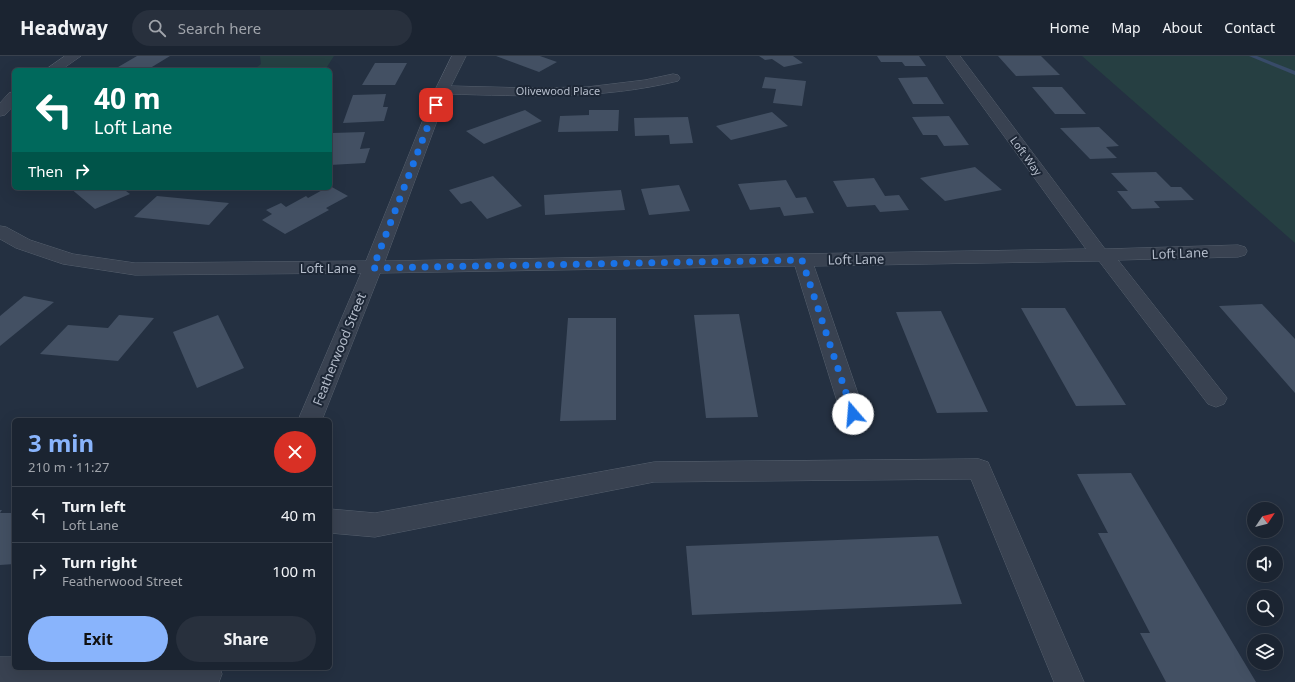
<!DOCTYPE html>
<meta charset="utf-8">
<style>
body{margin:0;font-family:"Noto Sans",sans-serif;background:#28303d;color:#f1f3f6;height:100vh;display:flex;flex-direction:column;font-size:15px;white-space:nowrap}
*{box-sizing:border-box;margin:0}
p{font-size:13px;color:#a0a4ab}
.icon{flex:none;width:22px;height:22px;fill:none;stroke:currentColor;stroke-width:2;stroke-linecap:round;stroke-linejoin:round}
.map{position:relative;flex:1;overflow:hidden}
.panel{position:absolute;left:12px;top:362px;width:320px;height:252px;display:flex;flex-direction:column;background:#1b2431;border-radius:6px;box-shadow:0 4px 16px #0002,0 0 0 1px #39414d}
.panel>*{flex:none}
.banner{position:absolute;left:12px;top:12px;width:320px;height:122px;border-radius:6px;box-shadow:0 4px 16px #0002,0 0 0 1px #39414d;background:#00695c;color:#fff;overflow:hidden}
.needle{width:26px;rotate:55deg}
.buttons{position:absolute;left:1247px;top:446px;display:grid;gap:8px}
.buttons a{display:grid;place-items:center;width:36px;height:36px;border-radius:50%;background:#1b2431;box-shadow:0 4px 16px #0002,0 0 0 1px #39414d;font-size:20px}
.pin{position:absolute;display:grid;place-items:center;width:34px;height:34px;color:#fff;margin:-17px;border-radius:8px;box-shadow:0 2px 6px #0006}
.me{position:absolute;width:44px;margin:-22px;rotate:342deg;stroke-linejoin:round;filter:drop-shadow(0 0 3px #0008)}
.turn{display:flex;align-items:center;gap:14px;height:84px;padding:0 16px;font-size:18px}
.turn .icon{width:52px;height:52px;stroke-width:2.5}
.turn b{display:block;font-size:28px;line-height:34px}
.then{display:flex;align-items:center;height:38px;padding:0 16px;background:#0003;gap:8px;font-size:15px}
.round{display:grid;place-items:center;flex:none;width:42px;height:42px;border-radius:21px;background:#28303d}
.headline{display:flex;align-items:center;justify-content:space-between;height:68px;padding:0 16px}
h1{font-size:24px;font-weight:700;line-height:30px;color:#89b4fc}
.primary-button{display:flex;gap:8px;margin-top:auto;padding:8px 16px}
.primary-button a{flex:1;height:46px;border-radius:24px;background:#89b4fc;color:#111;font-size:16px;font-weight:700;line-height:46px;text-align:center}
.primary-button a+a{background:#28303d;color:#f1f3f6}
ul{padding:0;list-style:none}
li{display:flex;align-items:center;gap:12px;height:56px;padding:0 16px;border-top:1px solid #39414d}
li div{flex:1}
li b{display:block;font-size:15px}
li em{font-style:normal}
header{display:flex;align-items:center;gap:24px;box-sizing:border-box;height:56px;padding:0 20px;background:#1b2431;border-bottom:1px solid #39414d}
header strong{font-size:19px}
nav{display:flex;gap:22px;margin-inline-start:auto;font-size:14px}
.search{width:280px;height:36px;background:#28303d;display:flex;align-items:center;gap:10px;box-sizing:border-box;padding:0 14px;border-radius:22px;color:#a0a4ab;font-size:15px}
.map>svg:first-child{display:block}
</style>
<header>
<strong>Headway</strong>
<div class="search"><svg class="icon" aria-label="search" viewBox="0 0 24 24"><circle cx="10" cy="10" r="6"/><path d="M15 15l6 6"/></svg>Search here</div>
<nav><a>Home</a><a>Map</a><a>About</a><a>Contact</a></nav>
</header>
<div class="map">
<svg width="1295" height="626" viewBox="0 0 1295 626">
<rect width="100%" height="100%" fill="#243041"/>
<path fill="#263f42" d="M260,0H334L325,14H253L261,8Z
M1082,0H1295V187Z"/>
<g fill="none" stroke-linecap="round" stroke-linejoin="round">
<path fill="#384b69" fill-rule="evenodd" d="M1249,0H1257L1295,15V19Z"/>
</g>
<path fill="#435063" d="M137,0H170L147,14H113Z
M496,0H540L557,6L539,16Z
M759,0H793L803,7L784,11L772,3L765,4Z
M877,0H919L926,10H905L902,6H881Z
M998,0H1041L1060,19L1016,20Z
M375,7H407L395,29H362Z
M765,21L806,25L802,50L773,47L776,33L762,32Z
M927,21L944,48H913L898,22Z
M1032,31H1062L1086,58H1055Z
M386,38L383,51H388L384,65L343,67L353,39Z
M525,54L542,65L484,88L466,75Z
M589,54H619L618,75L558,76L560,60L589,59Z
M772,56L788,70L731,84L716,70Z
M949,60L969,89L944,90L937,79H923L912,61Z
M688,61L693,87L670,88L669,79L635,80L634,62Z
M1099,71L1119,90L1106,91L1117,102L1090,103L1060,72Z
M365,76L360,93L370,92L365,107L330,109V82L332,77Z
M975,111L1002,134L945,145L920,122Z
M1156,116L1171,131H1181L1194,144L1154,145L1160,152L1132,153L1117,135H1128L1111,117Z
M493,120L522,150L487,163L471,145L461,148L449,134Z
M874,122L885,140L899,139L909,154L880,156L875,149L847,151L833,125Z
M786,124L796,142L806,141L814,157L784,160L780,151L750,154L738,128Z
M679,129L690,155L649,159L641,133Z
M330,130L348,140L326,152L329,154L285,178L262,164L272,158L266,154L281,147L286,151L306,140L308,142L326,132H330Z
M70,132H122L130,138L95,153Z
M621,134L625,154L545,159L544,139Z
M157,140L229,147L209,169L134,161Z
M24,240L54,246L0,290V260Z
M1262,248L1295,283V337L1219,250Z
M1021,252H1065L1126,349L1076,350Z
M941,255L988,356L937,357L896,256Z
M739,258L758,361L706,362L694,259Z
M119,259L154,262L118,305L40,298L68,269L108,272Z
M218,259L244,312L197,332L173,276Z
M568,262H616V364L560,365Z
M1131,417L1256,626H1166L1140,577H1150L1098,477H1108L1077,418Z
M0,454H2L0,457H14V508L0,509Z
M938,480L962,548L692,559L686,490Z"/>
<g fill="none" stroke-linecap="round" stroke-linejoin="round">
<defs>
<path id="minor" d="M65,0H81L61,14H45Z
M452,0H466L451,30L529,32L587,31L645,24L673,18L678,19L680,22L678,25C600,44 527,40 447,38L385,205L1086,193L946,0H960L1105,193L1238,189L1245,191L1247,195L1245,199L1238,201L1118,204L1227,342L1224,348L1216,351L1208,348L1099,205L814,210L865,358L861,364L853,367L845,364L841,358L795,210L380,217L322,364H298L361,217L135,219L63,208L16,192L0,183V170L6,171L30,184L73,198L135,207L366,205L435,34Z
M14,36V49L5,59L0,60V47L9,37Z
M979,403L988,406L991,413L1084,626H1054L971,423L654,426L375,481L330,477V453L375,457L654,406Z
M0,601H14V612H220L222,618L219,626H0Z"/>
</defs>
<use href="#minor" stroke="#56606e" stroke-width="1"/>
<use href="#minor" fill="#394251" fill-rule="evenodd"/>
</g>
<g fill="none" stroke-linecap="round" stroke-linejoin="round">
<path stroke="#1a73e8" stroke-width="7" stroke-dasharray="0 12.6" d="M436,49L373,212L802,204L853,358"/>
</g>
<g text-anchor="middle" stroke-width="4" stroke-linejoin="round" paint-order="stroke">
<g font-size="11" fill="#b5bdcb" stroke="#1d2736">
<text x="558" y="39">Olivewood Place</text>
<text transform="translate(1026 100) rotate(54)" y="4">Loft Way</text>
</g>
<g font-size="13" fill="#b5bdcb" stroke="#1d2736">
<text transform="translate(1180 197) rotate(-2)" y="5">Loft Lane</text>
<text transform="translate(856 203) rotate(-1)" y="5">Loft Lane</text>
<text x="328" y="217">Loft Lane</text>
<text transform="translate(339 293) rotate(-68)" y="5">Featherwood Street</text>
</g>
</g>
</svg>
<div class="buttons">
<a><svg class="needle" viewBox="-14 -14 28 28"><path d="M0-13l5 13h-10z" fill="#e53935"/><path d="M0 13l5-13h-10z" fill="#a0a4ab"/></svg></a>
<a><svg class="icon" aria-label="sound" viewBox="0 0 24 24"><path d="M4 9h4l5-4v14l-5-4H4zM17 9q2 3 0 6"/></svg></a>
<a><svg class="icon" aria-label="search" viewBox="0 0 24 24"><circle cx="10" cy="10" r="6"/><path d="M15 15l6 6"/></svg></a>
<a><svg class="icon" aria-label="layers" viewBox="0 0 24 24"><path d="M12 4l9 5-9 5-9-5zM3 14l9 5 9-5"/></svg></a>
</div>
<div class="pin" style="left:436px;top:49px;background:#d93025"><svg class="icon" aria-label="arrive" viewBox="0 0 24 24"><path d="M6 21V4h12l-3 4 3 4H6"/></svg></div>
<svg class="me" style="left:853px;top:358px" viewBox="-20 -20 40 40"><circle r="19" fill="#fff"/><path d="M0-13L10 11 0 6-10 11z" fill="#1a73e8"/></svg>
<div class="banner">
<div class="turn"><svg class="icon" aria-label="left" viewBox="0 0 24 24"><path d="M17 20v-9H6M10 6l-5 5 5 5"/></svg><div><b>40 m</b>Loft Lane</div></div>
<div class="then">Then<svg class="icon" aria-label="right" viewBox="0 0 24 24"><path d="M7 20v-9h11M14 6l5 5-5 5"/></svg></div>
</div>
<section class="panel">
<div class="headline"><div><h1>3 min</h1><p>210 m · 11:27</p></div><a class="round" style="background:#d93025;color:#fff"><svg class="icon" aria-label="close" viewBox="0 0 24 24"><path d="M6 6l12 12M18 6L6 18"/></svg></a></div>
<ul>
<li><svg class="icon" aria-label="left" viewBox="0 0 24 24"><path d="M17 20v-9H6M10 6l-5 5 5 5"/></svg><div><b>Turn left</b><p>Loft Lane</p></div><em>40 m</em></li>
<li><svg class="icon" aria-label="right" viewBox="0 0 24 24"><path d="M7 20v-9h11M14 6l5 5-5 5"/></svg><div><b>Turn right</b><p>Featherwood Street</p></div><em>100 m</em></li>
</ul>
<div class="primary-button"><a>Exit</a><a>Share</a></div>
</section>
</div>
